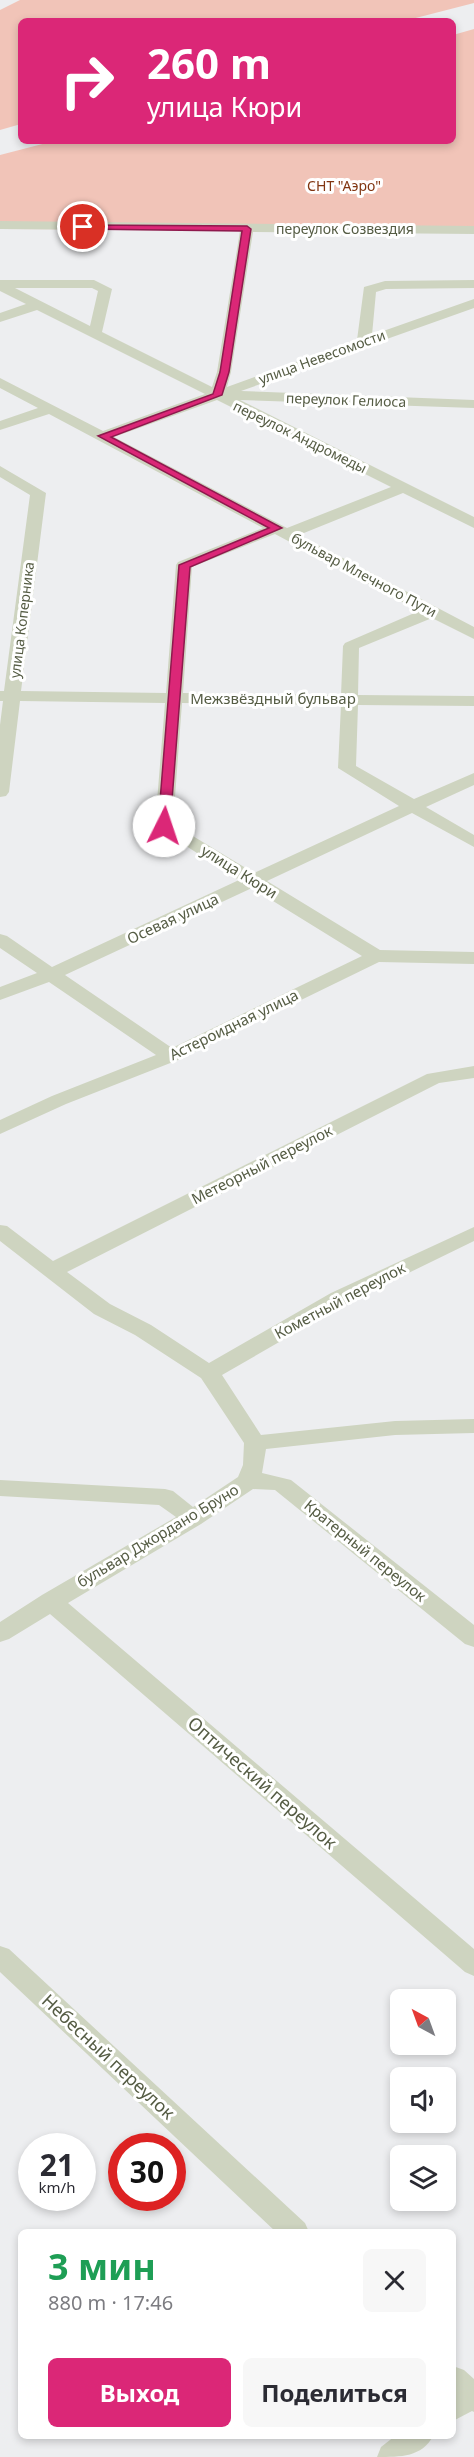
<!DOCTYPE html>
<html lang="ru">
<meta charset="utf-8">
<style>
body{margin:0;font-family:"Noto Sans",sans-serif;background:#f7f7f7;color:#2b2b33;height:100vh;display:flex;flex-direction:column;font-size:22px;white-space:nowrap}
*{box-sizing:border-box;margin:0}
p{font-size:20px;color:#7c7c81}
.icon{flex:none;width:33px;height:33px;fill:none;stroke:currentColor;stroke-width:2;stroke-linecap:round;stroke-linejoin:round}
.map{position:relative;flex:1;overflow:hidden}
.details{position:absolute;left:18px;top:2229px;width:438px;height:210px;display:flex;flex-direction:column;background:#fff;border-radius:9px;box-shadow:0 3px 9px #0003}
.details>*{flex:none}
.hud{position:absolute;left:18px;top:18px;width:438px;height:126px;border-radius:9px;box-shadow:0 3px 9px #0003;background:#db2777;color:#fff;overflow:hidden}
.needle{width:39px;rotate:319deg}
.tools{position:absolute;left:390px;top:1989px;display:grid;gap:12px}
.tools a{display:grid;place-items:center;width:66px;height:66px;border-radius:9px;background:#fff;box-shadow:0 3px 9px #0003;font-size:30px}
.speed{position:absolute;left:18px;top:2133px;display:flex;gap:12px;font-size:30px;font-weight:700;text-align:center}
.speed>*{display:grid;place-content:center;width:78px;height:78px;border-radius:50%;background:#fff;box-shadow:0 3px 9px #0003;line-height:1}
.speed small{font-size:15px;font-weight:400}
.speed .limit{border:9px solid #d22;background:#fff;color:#111}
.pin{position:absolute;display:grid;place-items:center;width:51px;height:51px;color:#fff;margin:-26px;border:3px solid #fff;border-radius:50%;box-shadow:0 2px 6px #0007}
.me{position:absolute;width:66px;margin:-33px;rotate:4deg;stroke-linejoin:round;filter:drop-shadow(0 0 4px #0008)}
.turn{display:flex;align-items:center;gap:21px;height:126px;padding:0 30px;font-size:27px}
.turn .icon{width:78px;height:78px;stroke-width:2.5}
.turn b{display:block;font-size:42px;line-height:51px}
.round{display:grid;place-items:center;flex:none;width:63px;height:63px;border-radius:9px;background:#f7f7f7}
.overview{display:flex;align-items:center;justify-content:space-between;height:102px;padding:0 30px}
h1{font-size:36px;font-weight:700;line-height:45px;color:#1e9e55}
.cta{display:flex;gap:12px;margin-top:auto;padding:12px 30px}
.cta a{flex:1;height:69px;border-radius:9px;background:#db2777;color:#fff;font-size:24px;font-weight:700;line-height:69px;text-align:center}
.cta a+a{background:#f7f7f7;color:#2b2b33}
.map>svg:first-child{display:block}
</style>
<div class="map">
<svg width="474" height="2457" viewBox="0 0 474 2457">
<rect width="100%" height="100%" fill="#edeef0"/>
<path fill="#f1c4b8" d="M20,0H474V3L404,21H21V124L0,130V10Z
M474,29V231L0,229V155L54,141H453V35Z"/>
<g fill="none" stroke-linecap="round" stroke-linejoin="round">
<path fill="#ced4c0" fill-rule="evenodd" d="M0,221L474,226V234L253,232L231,372L227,387L357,340L364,287L385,281L474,280V288L386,289L376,292L372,335L474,299V308L241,391L474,400V408L240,400L474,517V528L403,493L299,535L474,627V639L432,618L359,648L358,695L474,696V706L358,705L356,766L414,799L474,773V785L426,807L474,835V847L412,813L267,881L380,950L474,952V964L379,962L178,1060L66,1104L0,1134V1120L52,1096L156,1055L49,982L0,1000V987L37,973L0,948V934L7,936L52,967L239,880L155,826L165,703L20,701L9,792L6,796L0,797V725L3,701H0V691H4L30,495L0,477V466L46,493L21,691L166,693L176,565L178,562L263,528L49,414L0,430V421L38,408L0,388V378L103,431L205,394L37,310L0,322V313L26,304L0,291V280H94L112,289L102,332L212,387L217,372L240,231L0,229ZM15,288H92L98,291L90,326ZM217,400L391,487L287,528L114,437ZM275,534L419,611L345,643L343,646L341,695L183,693L192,567ZM182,703L341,705L338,768L399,806L254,873L173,824ZM252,888L362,956L172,1048L65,975Z
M474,1066V1078L439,1083L67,1272L110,1304L151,1325L209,1363L331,1293L474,1227V1241L347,1303L222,1375L261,1435L395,1421L474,1419V1433L395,1435L266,1449L262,1473L291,1480L474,1625V1647L465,1644L275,1490L253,1489L201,1524L68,1603L474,1949V1976L465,1972L50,1614L9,1639L0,1642V1622L42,1595L176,1517L159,1505L0,1496V1480L165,1489L173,1491L193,1507L238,1477L243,1465L244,1443L201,1378L135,1335L94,1314L0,1241V1225L7,1226L53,1261L427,1074Z
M0,1946L9,1949L305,2223L309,2232H276L0,1972Z
M453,2366L464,2370L474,2379V2412L472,2411L453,2421Z
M395,2436H433C422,2457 401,2457 377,2457L381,2447Z"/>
</g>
<path fill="#db2777" stroke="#8e194d" stroke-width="1.5" d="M83,225L247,226L251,229L229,372L222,395L111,437L282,528L190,567L170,826L164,830L158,826L179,565L269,528L98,436L213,394L220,372L242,231L80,229L79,227Z"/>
<g text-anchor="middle" stroke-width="6" stroke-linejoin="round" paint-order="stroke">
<g font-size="14" fill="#813511" stroke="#fff">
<text x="344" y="191">СНТ "Аэро"</text>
</g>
<g font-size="14" fill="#555c44" stroke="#fff">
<text x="345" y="234">переулок Созвездия</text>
<text transform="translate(322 357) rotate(-20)" y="5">улица Невесомости</text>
<text transform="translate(346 400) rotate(2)" y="5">переулок Гелиоса</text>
<text transform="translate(300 437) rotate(26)" y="5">переулок Андромеды</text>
<text transform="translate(364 575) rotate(28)" y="5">бульвар Млечного Пути</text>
<text transform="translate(22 620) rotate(-83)" y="5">улица Коперника</text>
</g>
<g font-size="15" fill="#555c44" stroke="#fff">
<text x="273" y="704">Межзвёздный бульвар</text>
<text transform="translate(239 872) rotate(32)" y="5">улица Кюри</text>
<text transform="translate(173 919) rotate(-25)" y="5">Осевая улица</text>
<text transform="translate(234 1025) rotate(-26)" y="5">Астероидная улица</text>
<text transform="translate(262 1165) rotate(-27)" y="5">Метеорный переулок</text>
<text transform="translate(340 1301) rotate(-28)" y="5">Кометный переулок</text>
<text transform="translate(158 1536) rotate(-31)" y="5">бульвар Джордано Бруно</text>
<text transform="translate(365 1551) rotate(39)" y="5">Кратерный переулок</text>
</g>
<g font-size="18" fill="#555c44" stroke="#fff">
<text transform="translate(262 1783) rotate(41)" y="6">Оптический переулок</text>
<text transform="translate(108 2057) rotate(43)" y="6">Небесный переулок</text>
</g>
</g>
</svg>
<div class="tools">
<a><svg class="needle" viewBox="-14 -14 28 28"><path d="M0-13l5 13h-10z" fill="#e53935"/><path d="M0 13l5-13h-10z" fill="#7c7c81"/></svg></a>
<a><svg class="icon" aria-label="sound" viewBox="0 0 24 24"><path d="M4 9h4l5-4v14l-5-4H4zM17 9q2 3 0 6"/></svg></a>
<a><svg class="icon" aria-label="layers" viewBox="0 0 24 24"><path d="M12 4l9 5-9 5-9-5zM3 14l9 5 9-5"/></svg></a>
</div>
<div class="speed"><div>21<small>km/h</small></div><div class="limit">30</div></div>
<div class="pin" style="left:83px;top:227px;background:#d93025"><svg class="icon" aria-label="arrive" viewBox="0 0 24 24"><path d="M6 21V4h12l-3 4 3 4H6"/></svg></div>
<svg class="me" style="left:164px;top:826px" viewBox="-20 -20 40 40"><circle r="19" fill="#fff"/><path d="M0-13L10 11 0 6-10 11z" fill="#db2777"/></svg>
<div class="hud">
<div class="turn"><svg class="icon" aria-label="right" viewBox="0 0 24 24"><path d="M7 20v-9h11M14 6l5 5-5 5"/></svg><div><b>260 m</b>улица Кюри</div></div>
</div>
<section class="details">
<div class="overview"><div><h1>3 мин</h1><p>880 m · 17:46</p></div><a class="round"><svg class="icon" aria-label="close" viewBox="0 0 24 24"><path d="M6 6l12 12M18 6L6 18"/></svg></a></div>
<div class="cta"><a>Выход</a><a>Поделиться</a></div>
</section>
</div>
